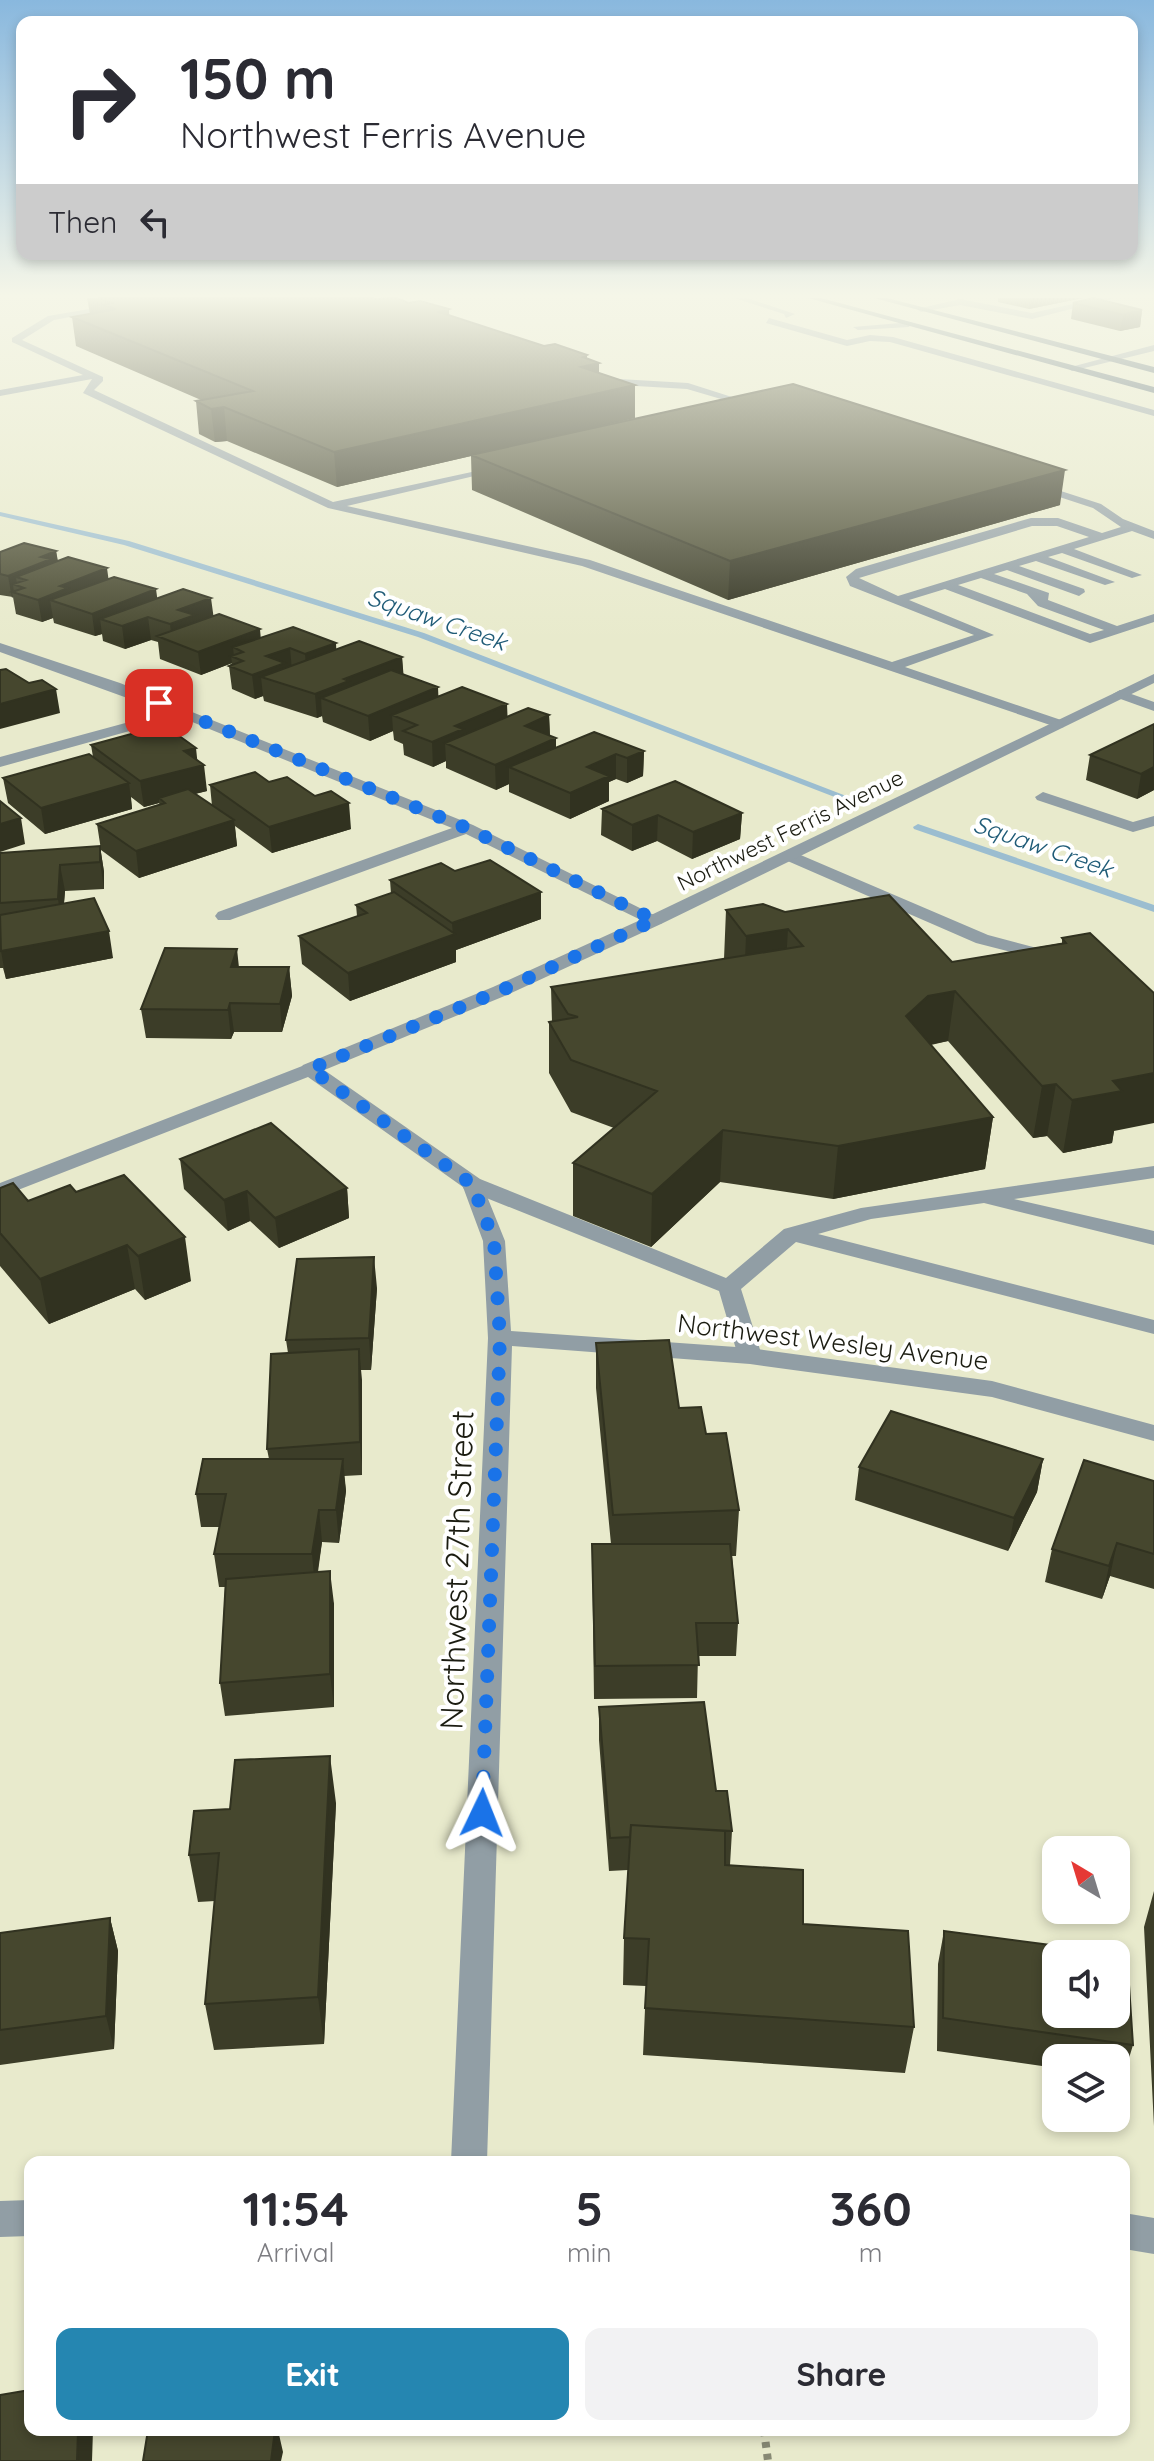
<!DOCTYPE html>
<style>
body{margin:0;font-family:Quicksand,sans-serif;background:#f2f2f3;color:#2b2b33;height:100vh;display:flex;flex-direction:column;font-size:30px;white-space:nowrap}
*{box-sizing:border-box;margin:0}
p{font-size:26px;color:#7c7c81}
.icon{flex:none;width:44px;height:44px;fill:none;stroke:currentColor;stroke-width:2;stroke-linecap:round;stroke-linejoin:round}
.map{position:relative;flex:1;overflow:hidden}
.side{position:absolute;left:24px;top:2156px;width:1106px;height:280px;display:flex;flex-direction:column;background:#fff;border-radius:16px;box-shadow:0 4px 12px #0003}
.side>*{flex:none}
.hud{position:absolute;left:16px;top:16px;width:1122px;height:244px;border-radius:16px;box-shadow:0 4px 12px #0003;background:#fff;color:#2b2b33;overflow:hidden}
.needle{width:52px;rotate:322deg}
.fabs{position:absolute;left:1042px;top:1836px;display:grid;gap:16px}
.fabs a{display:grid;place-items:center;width:88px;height:88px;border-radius:16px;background:#fff;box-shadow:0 4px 12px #0003;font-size:40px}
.pin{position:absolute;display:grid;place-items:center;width:68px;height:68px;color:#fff;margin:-34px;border-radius:16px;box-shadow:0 4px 12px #0006}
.me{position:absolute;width:88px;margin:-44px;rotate:2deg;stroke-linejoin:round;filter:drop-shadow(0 0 6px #0008)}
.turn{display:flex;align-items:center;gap:28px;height:168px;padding:0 32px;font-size:36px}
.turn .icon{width:104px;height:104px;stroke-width:2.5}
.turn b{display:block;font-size:56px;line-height:68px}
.then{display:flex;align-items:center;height:76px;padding:0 32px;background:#0003;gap:16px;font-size:30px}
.eta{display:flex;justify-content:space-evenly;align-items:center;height:136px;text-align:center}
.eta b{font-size:48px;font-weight:800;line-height:56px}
.primary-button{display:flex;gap:16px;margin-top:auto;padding:16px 32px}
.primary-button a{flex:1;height:92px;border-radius:16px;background:#2586b1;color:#fff;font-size:32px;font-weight:800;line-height:92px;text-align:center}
.primary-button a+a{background:#f2f2f3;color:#2b2b33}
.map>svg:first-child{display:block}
</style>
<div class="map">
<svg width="1154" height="2461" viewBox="0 0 1154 2461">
<rect width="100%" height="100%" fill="#e8eacc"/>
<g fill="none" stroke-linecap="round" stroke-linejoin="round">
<path fill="#9bbdd0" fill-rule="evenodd" d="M0,512L129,541L424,633L854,799L845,801L418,637L124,545L0,516Z
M918,824L1154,905V912L914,829L913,827Z"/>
<path stroke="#878974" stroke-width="8" stroke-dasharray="6 6" stroke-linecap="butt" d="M764,2430L768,2461"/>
<path fill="#919ea5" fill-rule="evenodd" d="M154,298H172L54,320L22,340L103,377V381L94,390L333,502L504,465V469L347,506L590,560L892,662L974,635L850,586L846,577L856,569L1031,518H1058L1102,533L1121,527L1093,508L1029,487V483L1033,482L1101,504L1123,519L1154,531V539L1132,531L1074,549L1142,575L1132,578L1062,553L1048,557L1115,582L1105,585L1036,561L1019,566L1084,589L1085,592L1079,596L1007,570L994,574L1049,593L1048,600L1117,626L1154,614V622L1090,643L945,589L909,600L994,635L905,667L1064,721V727L1059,728L582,566L328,508L83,393L92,379L0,396V390L83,375L12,342V338L48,316ZM1032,526H1057L1089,537L898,596L859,578ZM981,578L1027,594L1038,606L1104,630L1090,634L958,585Z
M734,298H747L795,314L786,318L784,314Z
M1100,298H1114L1032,319L960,305L921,312L917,309L960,299L1032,313Z
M769,318L847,340L870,335L893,337L1154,410V416L890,342L870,341L847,346L766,323Z
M912,322L909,327L858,330L853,327Z
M601,374L619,379L688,383L760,406L755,409L687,389L619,385L598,379Z
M1120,690L1154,702V711L1115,697L1113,694Z
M1043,792L1133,822L1154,816V826L1133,832L1037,800L1035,797Z
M789,850L988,935L1056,953L1059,957L1050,962L976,943L783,859L781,855Z
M1154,1166V1178L1014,1199L1154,1231V1245L984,1203L871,1219L818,1234L1154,1320V1334L796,1242L741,1289L762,1356L758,1361H742L738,1356L719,1291L464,1189L461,1184L472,1178L480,1179L726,1278L784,1229L861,1208Z"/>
<path fill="#919ea5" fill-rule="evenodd" d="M1154,345V351L1072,371L1067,368Z
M0,643L120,683L473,825L664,920L661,924H649L466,834L230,920H218L215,916L218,912L452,828L180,717L0,767V757L166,712L0,652Z
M310,1063L317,1065L480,1179L505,1241L511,1331L750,1348L992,1381L1154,1425V1441L992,1397L750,1364L512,1346L487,2162H451L488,1338L483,1241L463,1187L308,1077L0,1197V1183Z
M30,2200V2236L0,2237V2201Z
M1124,2213L1154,2218V2254L1124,2249Z"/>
<path fill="#919ea5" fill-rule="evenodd" d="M1154,674V683L661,924L507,995L317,1073L310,1075L300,1069L303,1065L493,987L649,916Z"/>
<path fill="#4b616e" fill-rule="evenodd" d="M808,298H821L1154,387V393Z
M874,298H887L1154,367V373Z"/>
</g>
<path fill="#3c3d28" d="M87,298H371L408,303L544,346L587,355V358L599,363V373L635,418L553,437L1060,505L728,600L472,490L471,456L337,487L227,441L215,442L199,434L196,401L201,400L76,346L72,317L90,314Z
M998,298H1083L1029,309L998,302Z
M1073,303L1142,310L1140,327L1120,331L1071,319Z
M56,551L58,561L157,598L213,616L261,638L336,643V650L402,657L403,674L439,696L508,716L549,715L550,735L556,747L644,751L643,776L627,783L616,779L609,782V801L570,819L509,792V784L496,790L446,768V761L433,767L404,755L403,744L394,740L393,731L370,741L323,722L322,716L317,718L264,701L263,696L255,699L232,689L229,666L232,663L201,675L160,659L158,642L151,640L125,649L103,641L102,634L95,636L54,623L53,618L42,622L16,614L13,597L0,595V552Z
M1154,724V790L1137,799L1086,780L1090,755Z
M91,745L198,761L207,791L194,794L212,806L210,785L269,782L351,829L272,853L235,826L237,846L139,878L101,850L97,824L160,805L159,803L144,807L131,797L132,809L45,834L8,803L3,778L93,757Z
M602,809L742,813L740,839L692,859L657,841L632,851L601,835Z
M100,846L104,872V889L65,891L64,903L113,958L6,979L3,968H0V853Z
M455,871L541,892V919L456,950V962L350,1001L302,964L299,936L357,916L356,905L391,894L390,880Z
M726,910L785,912L952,962L1062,943V938L1090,933L1114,1131L1112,1143L1063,1153L1047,1136L1033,1138L948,1041L931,1045L993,1117L985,1169L833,1199L720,1182L651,1247L573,1216V1163L614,1128L571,1112L549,1073V1022H552L551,987L724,959Z
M289,967L292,996L282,1032H234L231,1039L146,1038L141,1009Z
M180,1159L347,1188L349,1218L279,1248L250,1221L228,1231L184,1189Z
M0,1188L28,1201L76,1192L191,1281L145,1300L135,1289L49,1324L0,1266Z
M377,1288L371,1370H361L362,1475L344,1476L346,1491L339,1543L322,1542L318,1572L334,1604V1707L225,1716L220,1683L225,1587H219L214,1554L219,1527H201L196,1494L269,1459L267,1449L288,1353L286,1340Z
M596,1343L679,1408L739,1510L736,1556H732L738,1623L736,1656H698L697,1698L594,1699L592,1544H611L596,1388Z
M1043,1459L1037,1492L1008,1551L855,1500L859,1467Z
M1154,1481V1589L1110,1576L1102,1599L1045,1582L1052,1549Z
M599,1707L716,1791L732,1831L730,1865L803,1924L914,2027L905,2073L643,2055L646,1986L623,1985L624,1938L628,1870L609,1871L599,1740Z
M336,1803L324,2044L214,2050L205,2004L215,1901L198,1902L189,1855Z
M1154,1891V2126L1144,1927Z
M110,1918L118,1951L114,2049L0,2065V1933Z
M944,1931L1133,2045L1123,2078L1116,2077V2058H1056V2068L937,2051L938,1964Z"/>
<path fill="#313220" d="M1030,298H1083L1029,309Z
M449,309L450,338L439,312Z
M1142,310L1140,327L1120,331L1123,315Z
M587,355V366L599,363V393L635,385V418L337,487L334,452L583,357Z
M224,407L227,441L215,442L211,409Z
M1065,470L1060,505L728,600L730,561Z
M56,551L59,573L26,580L16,577L17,586L13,584L14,593L12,592L13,597L12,598L8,576L41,557Z
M107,568L110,590L50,600L53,618L42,622L38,600L60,586Z
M156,589L159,611L100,619L102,634L95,636L92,614Z
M211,598L214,620L172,641L170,624L178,610Z
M148,617L151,640L125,649L122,626Z
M260,629L262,652H243L233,647L234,657L231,656L232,663L201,675L198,652Z
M336,643L337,666L307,677L305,654Z
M290,648L292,671L261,677L263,696L255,699L252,675L266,656Z
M402,657L404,680L321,698L322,716L317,718L315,694L344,679Z
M438,687L439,711L392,715L393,731L370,741L368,716Z
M56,689L60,713L0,729V704Z
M507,704L508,728L445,743L446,761L433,767L432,742L455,726Z
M549,715L550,740L525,726Z
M556,738V763L509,767V784L496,790L495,765Z
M196,748L198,767L204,765L207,791L164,802L159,798V803L144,807L140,781L184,751Z
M644,751L643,776L627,783V758Z
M616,754V779L609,782V801L570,819V793L587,767Z
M1154,767V790L1137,799L1141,774Z
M129,783L132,809L45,834L41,808Z
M349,803L351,829L272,853L269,827Z
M742,813L740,839L692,859L693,832Z
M658,815L657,841L632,851V825Z
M21,818L25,844L0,852V824Z
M234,820L237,846L139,878L136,851Z
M100,846L104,872V889L100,862Z
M60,865L65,891L62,926L58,899Z
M541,892V919L456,950V962L350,1001L348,973L453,935L452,923Z
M788,929L785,978L744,985L746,936Z
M109,931L113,958L6,979L1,951Z
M237,949L240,977L231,967Z
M289,967L292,996L282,1032L280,1004Z
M955,991L948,1041L922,1046L906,1016L928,996Z
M230,1003L234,1032L231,1039L228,1010Z
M1154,1073V1123L1114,1131L1112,1143L1063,1153L1072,1100L1113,1081Z
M1056,1084L1047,1136L1033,1138L1042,1086Z
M993,1117L985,1169L833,1199L838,1146Z
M723,1130L720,1182L651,1247L652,1194Z
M347,1188L349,1218L279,1248L275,1218Z
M247,1191L250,1221L228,1231L224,1200Z
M185,1237L191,1281L145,1300L138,1256Z
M127,1245L135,1289L49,1324L40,1279Z
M374,1257L377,1288L371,1370L369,1338Z
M359,1349L362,1380V1475L360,1442Z
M343,1459L346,1491L339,1543L336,1510Z
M1043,1459L1037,1492L1008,1551L1014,1518Z
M319,1510L322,1542L315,1587L312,1554Z
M1117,1543L1110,1576L1102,1599L1109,1566Z
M330,1571L334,1604V1707L330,1674Z
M330,1756L336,1803L324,2044L318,1997Z
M110,1918L118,1951L114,2049L106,2016Z
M78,2430H93L92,2461H77Z
M275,2430H278L283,2452L281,2461H271Z"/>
<path fill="#46472e" stroke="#313220" stroke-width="2" fill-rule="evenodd" d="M98,298H371L376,299L397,298L408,303L420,301L449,309L439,312L544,346L555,344L587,355L583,357L599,363L581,367L635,385L334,452L224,407L211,409L196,401L253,391L72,317L116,309L104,305L112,303Z
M1093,298L1142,310L1123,315L1073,303Z
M793,384L1065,470L730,561L471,455Z
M24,543L56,551L41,557L51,559L8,576L0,574V552Z
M68,557L107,568L60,586L68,588L38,600L12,592L24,588L13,584L26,580L16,577Z
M114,577L156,589L92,614L50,600Z
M183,589L211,598L178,610L195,615L170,624L148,617L122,626L100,619Z
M219,614L260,629L198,652L157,636Z
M293,627L336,643L305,654L290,648L266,656L285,663L252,675L229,666L243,661L231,656L243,652L233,647Z
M359,641L402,657L344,679L349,681L315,694L261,677Z
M6,669L29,683L42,680L56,689L0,704V670Z
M391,670L438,687L368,716L321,698Z
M462,687L507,704L455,726L463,729L432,742L403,731L417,725L392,715Z
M528,708L549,715L525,726L556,738L495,765L445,743Z
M1154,724V767L1141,774L1090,755Z
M164,725L196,748L184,751L204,765L140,781L91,745Z
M594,732L644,751L627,758L616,754L587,767L609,776L570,793L509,767Z
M89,754L129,783L41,808L3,778Z
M255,772L269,782L287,777L315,796L331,791L349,803L269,827L210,785Z
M675,781L742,813L693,832L658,815L632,825L602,809Z
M188,789L234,820L136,851L97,824L165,803L159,798Z
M0,801L21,818L0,824Z
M100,846V862L60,865L58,899L0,903V853Z
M490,860L541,892L452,923L390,880L441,863L455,871Z
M394,892L455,934L348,973L299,936L367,913L356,905Z
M889,895L952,962L1066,943L1062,938L1090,933L1154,993V1073L1113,1081L1122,1091L1072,1100L1056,1084L1042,1086L955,991L928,996L906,1016L993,1117L838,1146L723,1130L652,1194L573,1163L657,1091L571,1060L549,1022L578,1017L568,1014L551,987L803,946L788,929L746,936L726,910L763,904L785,912Z
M94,898L109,931L1,951L0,915Z
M165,948L237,949L231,967H289L280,1004L230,1003L228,1010L141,1009Z
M271,1123L347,1188L275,1218L247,1191L224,1200L180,1159Z
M124,1175L185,1237L138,1256L127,1245L40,1279L0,1233V1188L13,1183L28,1201L70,1185L76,1192Z
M374,1257L369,1338L286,1340L297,1259Z
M669,1340L679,1408L701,1407L706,1434L726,1433L739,1510L613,1515L596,1343Z
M359,1349L360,1442L267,1449L271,1354Z
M891,1411L1043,1459L1014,1518L859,1467Z
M203,1459H343L336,1510H319L312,1554H214L226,1494H196Z
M1084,1460L1154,1481V1554L1117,1543L1109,1566L1052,1549Z
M592,1544H730L738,1623H696L699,1665L595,1666Z
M330,1571V1674L220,1683L226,1579Z
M704,1702L716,1791H727L732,1831L631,1825L630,1837L610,1838L599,1707Z
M330,1756L318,1997L205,2004L219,1853L189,1855L194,1811L230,1809L235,1760Z
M631,1825L725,1831V1865L803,1870V1924L908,1931L914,2027L645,2008L649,1939L624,1938Z
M110,1918L106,2016L0,2030V1933Z
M944,1931L1127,1955L1133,2045L943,2018ZM1056,1954H1116V2014H1056Z
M30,2390V2430H78L77,2461H0V2395Z
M148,2430H275L271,2461H143Z"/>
<linearGradient id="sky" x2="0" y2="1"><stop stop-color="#89b8de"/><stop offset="0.46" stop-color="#f5f6e8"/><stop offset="1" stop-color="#f5f6e8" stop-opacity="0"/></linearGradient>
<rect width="1154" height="642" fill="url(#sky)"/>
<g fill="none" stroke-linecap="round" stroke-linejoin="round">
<path stroke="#1a73e8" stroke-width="14" stroke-dasharray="0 25.2" d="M159,703L467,828L655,920L500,991L310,1069L472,1184L494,1241L500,1338L482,1813"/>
</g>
<g text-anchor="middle" stroke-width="8" stroke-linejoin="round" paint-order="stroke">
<g font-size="22" fill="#1b1c11" stroke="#fff">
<text transform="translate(790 830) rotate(-26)" y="8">Northwest Ferris Avenue</text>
</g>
<g font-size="24" font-style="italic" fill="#1f5b77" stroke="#fff">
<text transform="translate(437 620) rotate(19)" y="8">Squaw Creek</text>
<text transform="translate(1043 847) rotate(19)" y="8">Squaw Creek</text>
</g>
<g font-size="26" fill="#1b1c11" stroke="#fff">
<text transform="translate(833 1342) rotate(7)" y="9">Northwest Wesley Avenue</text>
</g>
<g font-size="32" fill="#1b1c11" stroke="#fff">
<text transform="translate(457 1570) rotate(-88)" y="11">Northwest 27th Street</text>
</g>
</g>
</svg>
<div class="fabs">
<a><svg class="needle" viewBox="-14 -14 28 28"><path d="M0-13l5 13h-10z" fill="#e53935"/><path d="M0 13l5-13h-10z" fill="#7c7c81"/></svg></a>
<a><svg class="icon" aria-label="sound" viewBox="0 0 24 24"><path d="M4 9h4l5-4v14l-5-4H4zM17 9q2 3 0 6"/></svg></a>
<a><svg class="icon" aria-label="layers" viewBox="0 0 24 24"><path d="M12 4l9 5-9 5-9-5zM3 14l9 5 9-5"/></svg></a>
</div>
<div class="pin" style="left:159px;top:703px;background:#d93025"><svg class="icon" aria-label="arrive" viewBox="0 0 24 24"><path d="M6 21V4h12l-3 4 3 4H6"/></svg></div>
<svg class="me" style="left:482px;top:1813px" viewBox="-20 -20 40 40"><path d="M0-17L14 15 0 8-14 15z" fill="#1a73e8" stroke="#fff" stroke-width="4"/></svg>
<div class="hud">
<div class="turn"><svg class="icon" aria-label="right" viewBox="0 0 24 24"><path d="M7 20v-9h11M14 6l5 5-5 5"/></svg><div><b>150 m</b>Northwest Ferris Avenue</div></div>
<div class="then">Then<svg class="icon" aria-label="left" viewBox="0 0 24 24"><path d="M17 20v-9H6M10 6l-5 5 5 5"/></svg></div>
</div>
<section class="side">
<div class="eta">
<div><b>11:54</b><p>Arrival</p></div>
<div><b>5</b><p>min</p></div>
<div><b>360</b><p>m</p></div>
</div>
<div class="primary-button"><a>Exit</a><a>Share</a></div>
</section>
</div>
